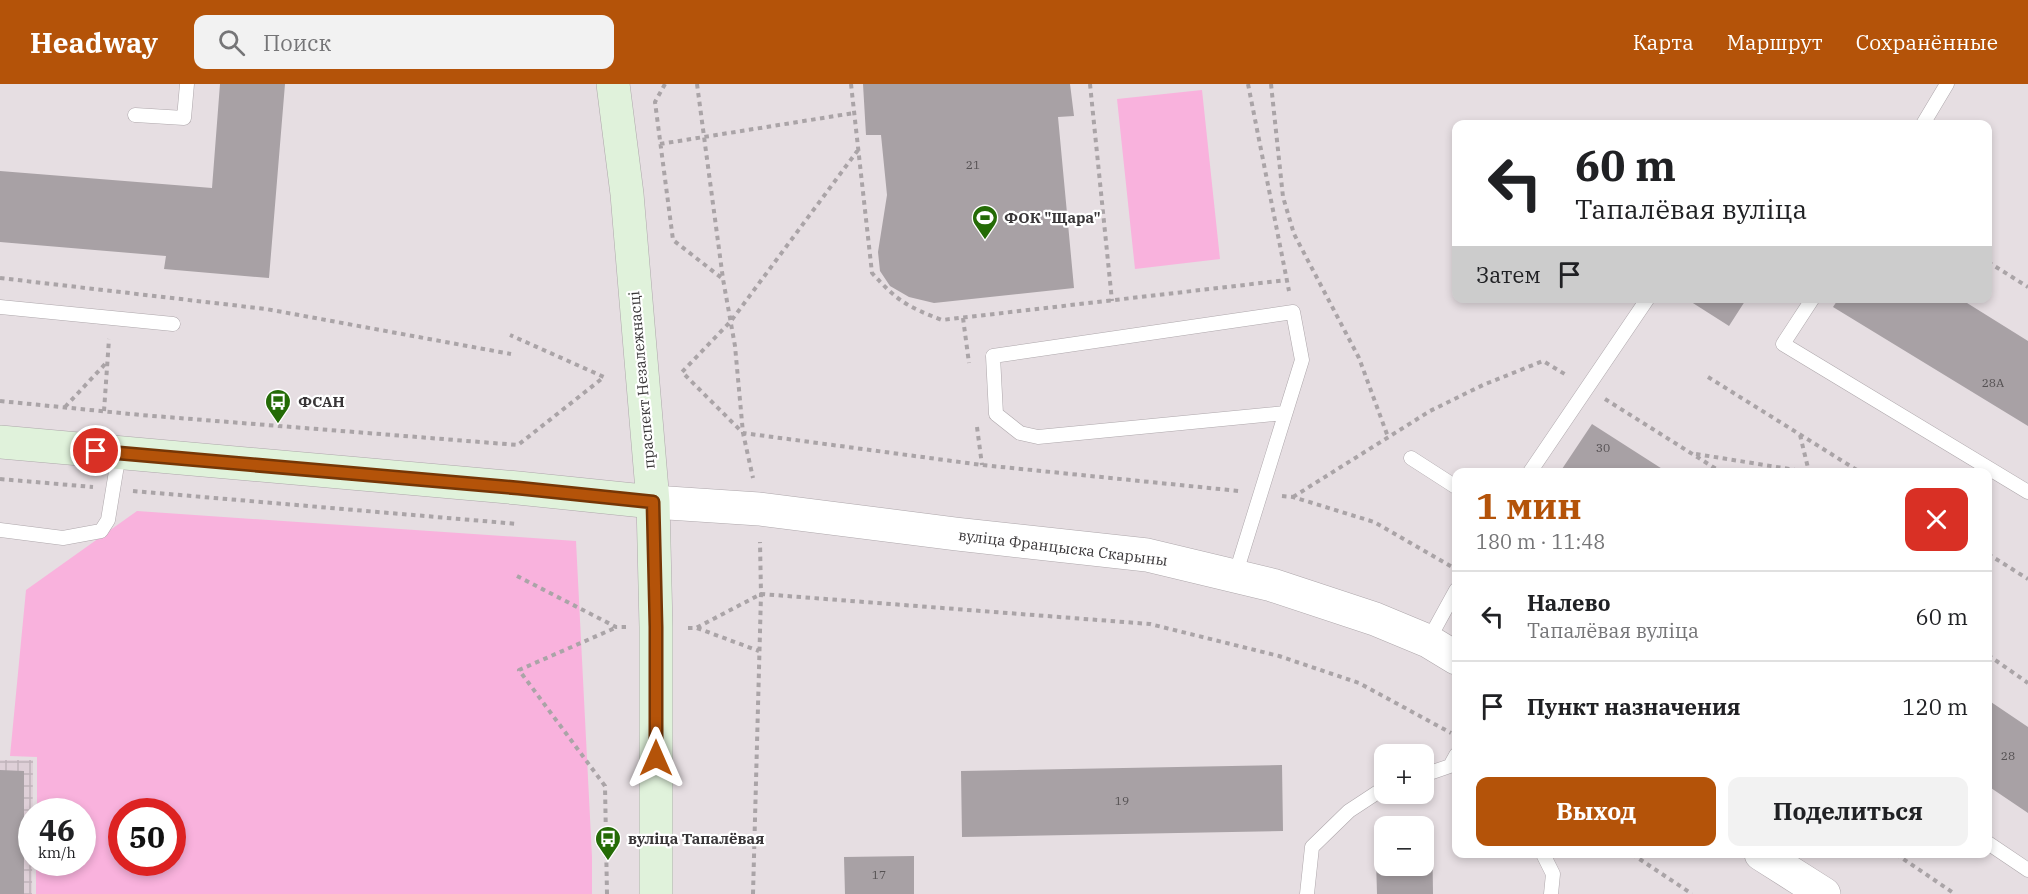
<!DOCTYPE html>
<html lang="ru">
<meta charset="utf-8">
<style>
body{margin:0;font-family:"IBM Plex Serif",serif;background:#f2f2f2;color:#202124;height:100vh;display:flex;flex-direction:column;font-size:22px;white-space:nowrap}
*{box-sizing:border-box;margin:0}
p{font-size:20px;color:#757577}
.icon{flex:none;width:33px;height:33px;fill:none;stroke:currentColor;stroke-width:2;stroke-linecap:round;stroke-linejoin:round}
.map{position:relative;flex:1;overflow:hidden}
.panel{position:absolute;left:1452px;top:384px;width:540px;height:390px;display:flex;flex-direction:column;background:#fff;border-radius:12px;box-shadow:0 3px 9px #0003}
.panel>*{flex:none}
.banner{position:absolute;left:1452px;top:36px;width:540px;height:183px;border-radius:12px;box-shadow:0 3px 9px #0003;background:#fff;color:#202124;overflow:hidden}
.buttons{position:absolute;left:1374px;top:660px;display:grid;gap:12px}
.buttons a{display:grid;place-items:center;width:60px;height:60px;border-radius:12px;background:#fff;box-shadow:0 3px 9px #0003;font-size:30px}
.speed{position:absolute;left:18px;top:714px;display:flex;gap:12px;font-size:30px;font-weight:700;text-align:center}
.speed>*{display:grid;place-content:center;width:78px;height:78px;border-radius:50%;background:#fff;box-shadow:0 3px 9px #0003;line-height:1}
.speed small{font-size:15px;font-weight:400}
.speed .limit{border:9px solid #d22;background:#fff;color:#111}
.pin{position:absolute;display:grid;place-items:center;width:51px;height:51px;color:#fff;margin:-26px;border:3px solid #fff;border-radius:50%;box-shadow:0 2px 6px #0007}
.me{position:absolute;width:66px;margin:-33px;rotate:0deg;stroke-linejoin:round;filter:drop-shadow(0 0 4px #0008)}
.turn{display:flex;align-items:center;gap:21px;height:126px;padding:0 24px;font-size:27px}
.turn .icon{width:78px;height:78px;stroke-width:2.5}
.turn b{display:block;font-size:42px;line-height:51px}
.then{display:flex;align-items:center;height:57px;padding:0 24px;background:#0003;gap:12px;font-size:22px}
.round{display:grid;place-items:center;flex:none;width:63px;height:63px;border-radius:12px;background:#f2f2f2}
.head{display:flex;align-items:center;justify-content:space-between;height:102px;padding:0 24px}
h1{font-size:36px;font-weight:800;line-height:45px;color:#b45309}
.action{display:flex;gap:12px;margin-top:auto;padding:12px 24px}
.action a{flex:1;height:69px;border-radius:12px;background:#b45309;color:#fff;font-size:24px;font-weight:800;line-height:69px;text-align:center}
.action a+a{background:#f2f2f2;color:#202124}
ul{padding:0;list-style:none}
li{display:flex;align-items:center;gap:18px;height:90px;padding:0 24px;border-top:2px solid #e0e0e0}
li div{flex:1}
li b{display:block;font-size:22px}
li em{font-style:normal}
header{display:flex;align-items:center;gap:36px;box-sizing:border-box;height:84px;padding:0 30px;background:#b45309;color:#fff}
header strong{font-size:28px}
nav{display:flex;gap:33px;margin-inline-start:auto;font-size:21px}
.search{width:420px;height:54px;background:#f2f2f2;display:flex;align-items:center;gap:15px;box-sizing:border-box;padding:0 21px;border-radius:12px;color:#757577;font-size:22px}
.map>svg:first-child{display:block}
</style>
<header>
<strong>Headway</strong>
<div class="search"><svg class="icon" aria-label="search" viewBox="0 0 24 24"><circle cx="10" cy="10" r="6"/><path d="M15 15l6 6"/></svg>Поиск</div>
<nav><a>Карта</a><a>Маршрут</a><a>Сохранённые</a></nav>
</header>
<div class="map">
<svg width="2028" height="810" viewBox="0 0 2028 810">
<defs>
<pattern id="industrial-grid" width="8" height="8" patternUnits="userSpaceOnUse" patternTransform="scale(1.5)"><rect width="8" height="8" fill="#dfd0d8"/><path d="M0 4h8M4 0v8" fill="none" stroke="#c0b3ba"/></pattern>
</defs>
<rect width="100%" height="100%" fill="#e6dee2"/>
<path fill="url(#industrial-grid)" d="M0,676H33L32,810H0Z"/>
<path fill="#f9b2dd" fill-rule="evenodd" d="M1202,6L1220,175L1135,185L1117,15Z
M137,427L576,457L592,773V810H36V779L82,778V728L37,727V673L10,672L26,506ZM122,728H172V778H122Z"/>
<path fill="#a8a1a5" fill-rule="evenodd" d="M220,0H285L269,194L164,185L166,172L0,158V87L212,104Z
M863,0H1070L1074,32L1058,33L1074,204L934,219L909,213L890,202L880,187L878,168L887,111L881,51H866Z
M1685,214H1747L1729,242Z
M1839,214H1959L2028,257V342L1833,223Z
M1592,340L1667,388H1560Z
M1988,616L2028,643V729L1988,702Z
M1282,681L1283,747L962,753L961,687Z
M0,686L24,687V810H0Z
M1432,739L1433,810H1377L1375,740ZM1384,742H1424V782H1384Z
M914,772V810H845L844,773Z"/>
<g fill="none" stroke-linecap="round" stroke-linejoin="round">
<defs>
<path id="service" d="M135,31L184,34L187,0
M1923,40L1947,0
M1813,214L1783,260L2028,408
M0,223L173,240
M1411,374L1456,403
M1530,388L1648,214
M0,446L63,454L101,447L108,436L119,369
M1235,492L1302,276L1293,228L993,272L996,330L1020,349L1038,353L1285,329
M1428,557L1456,506
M1424,691L1450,682L1456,671
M1988,759L2028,786
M1543,770L1553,790L1551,810
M1307,810L1312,763L1349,727L1384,704"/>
<path id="tertiary" d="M653,418L759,425L956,450L1147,471L1272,501L1375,535L1428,557L1456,574
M1761,770L1824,810"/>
<path id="secondary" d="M613,0L627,110L653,418L656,543V810
M0,358L518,404L653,418"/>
</defs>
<use href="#service" stroke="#aea7ab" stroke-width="15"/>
<use href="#tertiary" stroke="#aea7ab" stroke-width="34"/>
<use href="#secondary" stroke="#aea7ab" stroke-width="34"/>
<path stroke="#aaa4a7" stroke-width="4" stroke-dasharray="4.5 4.5" stroke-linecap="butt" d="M665,0L655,18L673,156L723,195
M697,0L723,195L735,262L743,349L753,394
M851,0L872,189C897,217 908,223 942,236L1287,196
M1090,0L1112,217
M1248,0L1289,207
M1271,0L1283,113L1294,150L1359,274L1388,353
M660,60L854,29
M858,66L731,237L682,288L743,349L982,381L1239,407
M1988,178L2028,203
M0,194L266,225L511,270
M963,234L969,279
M1708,293L1860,388
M1605,315L1721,388
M0,317L141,331L518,361L604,293L510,251
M65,323L107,278
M104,327L109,255
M977,343L982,381
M1800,351L1809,388
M1696,370L1808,388
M0,395L93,403
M133,407L518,440
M1282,412L1293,413L1374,438L1454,484
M1293,413L1430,327L1483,301L1543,277L1568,292
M1988,470L2028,495
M517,492L616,543H626
M688,544H696L761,510L1150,540L1279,572L1359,599L1451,649
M697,544L759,567
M1988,571L2028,599
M1632,770L1692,810
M1896,770L1955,810
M607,810L605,702L519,586L615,544
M753,810L761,510L760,458"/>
<use href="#service" stroke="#fff" stroke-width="14"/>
<use href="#tertiary" stroke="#fff" stroke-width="33"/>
<use href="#secondary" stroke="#e0f2db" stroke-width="33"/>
</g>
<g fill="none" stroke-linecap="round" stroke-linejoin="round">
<defs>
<path id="route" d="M96,367L518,404L653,418L656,543V674"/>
</defs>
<use href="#route" stroke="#753606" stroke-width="15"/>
<use href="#route" stroke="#b45309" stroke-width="10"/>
</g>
<defs>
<symbol id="stadium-pin" viewBox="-11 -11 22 30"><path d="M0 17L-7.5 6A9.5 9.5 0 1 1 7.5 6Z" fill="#246b06" stroke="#fff"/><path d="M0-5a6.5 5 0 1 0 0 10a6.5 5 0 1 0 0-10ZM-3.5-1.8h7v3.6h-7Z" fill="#fff"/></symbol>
<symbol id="bus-pin" viewBox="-11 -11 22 30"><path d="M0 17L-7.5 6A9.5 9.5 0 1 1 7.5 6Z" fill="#246b06" stroke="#fff"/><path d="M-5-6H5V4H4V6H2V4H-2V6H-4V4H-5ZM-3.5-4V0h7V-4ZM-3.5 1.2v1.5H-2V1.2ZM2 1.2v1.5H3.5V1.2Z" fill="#fff"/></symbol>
</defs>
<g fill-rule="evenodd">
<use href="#stadium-pin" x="970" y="119" width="30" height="40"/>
<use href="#bus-pin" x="263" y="303" width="30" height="40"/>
<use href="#bus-pin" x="593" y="740" width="30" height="40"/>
</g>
<g text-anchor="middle" stroke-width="4.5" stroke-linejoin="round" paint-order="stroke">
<g font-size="12" fill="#555153">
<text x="973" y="85">21</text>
<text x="1993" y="303">28А</text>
<text x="1603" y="368">30</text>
<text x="2008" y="676">28</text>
<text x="1122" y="721">19</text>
<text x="879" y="795">17</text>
</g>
<g font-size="15" font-weight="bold" fill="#393638" stroke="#fff" text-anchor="start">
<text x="1004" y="139">ФОК "Щара"</text>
<text x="298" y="323">ФСАН</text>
<text x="628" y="760">вуліца Тапалёвая</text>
</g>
<g font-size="15" fill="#393638" stroke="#fff">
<text transform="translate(642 296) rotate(-95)" y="5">праспект Незалежнасці</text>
<text transform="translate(1063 464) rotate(7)" y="5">вуліца Францыска Скарыны</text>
</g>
</g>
</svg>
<div class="buttons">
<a>+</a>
<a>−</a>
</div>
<div class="speed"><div>46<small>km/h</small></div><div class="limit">50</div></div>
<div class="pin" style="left:96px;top:367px;background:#d93025"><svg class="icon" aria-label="arrive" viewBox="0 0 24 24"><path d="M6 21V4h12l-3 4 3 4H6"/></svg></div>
<svg class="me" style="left:656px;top:674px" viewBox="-20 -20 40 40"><path d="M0-17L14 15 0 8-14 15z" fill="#b45309" stroke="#fff" stroke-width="4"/></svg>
<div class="banner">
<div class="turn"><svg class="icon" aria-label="left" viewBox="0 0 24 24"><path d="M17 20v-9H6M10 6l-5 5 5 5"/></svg><div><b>60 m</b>Тапалёвая вуліца</div></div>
<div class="then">Затем<svg class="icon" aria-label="arrive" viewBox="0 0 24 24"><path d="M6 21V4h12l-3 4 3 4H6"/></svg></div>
</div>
<section class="panel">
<div class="head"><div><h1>1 мин</h1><p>180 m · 11:48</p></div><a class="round" style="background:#d93025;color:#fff"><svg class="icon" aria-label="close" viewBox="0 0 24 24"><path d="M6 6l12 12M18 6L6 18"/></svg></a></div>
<ul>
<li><svg class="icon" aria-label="left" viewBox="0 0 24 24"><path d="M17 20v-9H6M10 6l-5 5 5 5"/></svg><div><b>Налево</b><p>Тапалёвая вуліца</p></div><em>60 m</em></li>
<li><svg class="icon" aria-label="arrive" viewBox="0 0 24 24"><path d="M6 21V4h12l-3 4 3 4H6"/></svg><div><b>Пункт назначения</b></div><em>120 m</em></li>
</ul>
<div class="action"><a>Выход</a><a>Поделиться</a></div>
</section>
</div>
